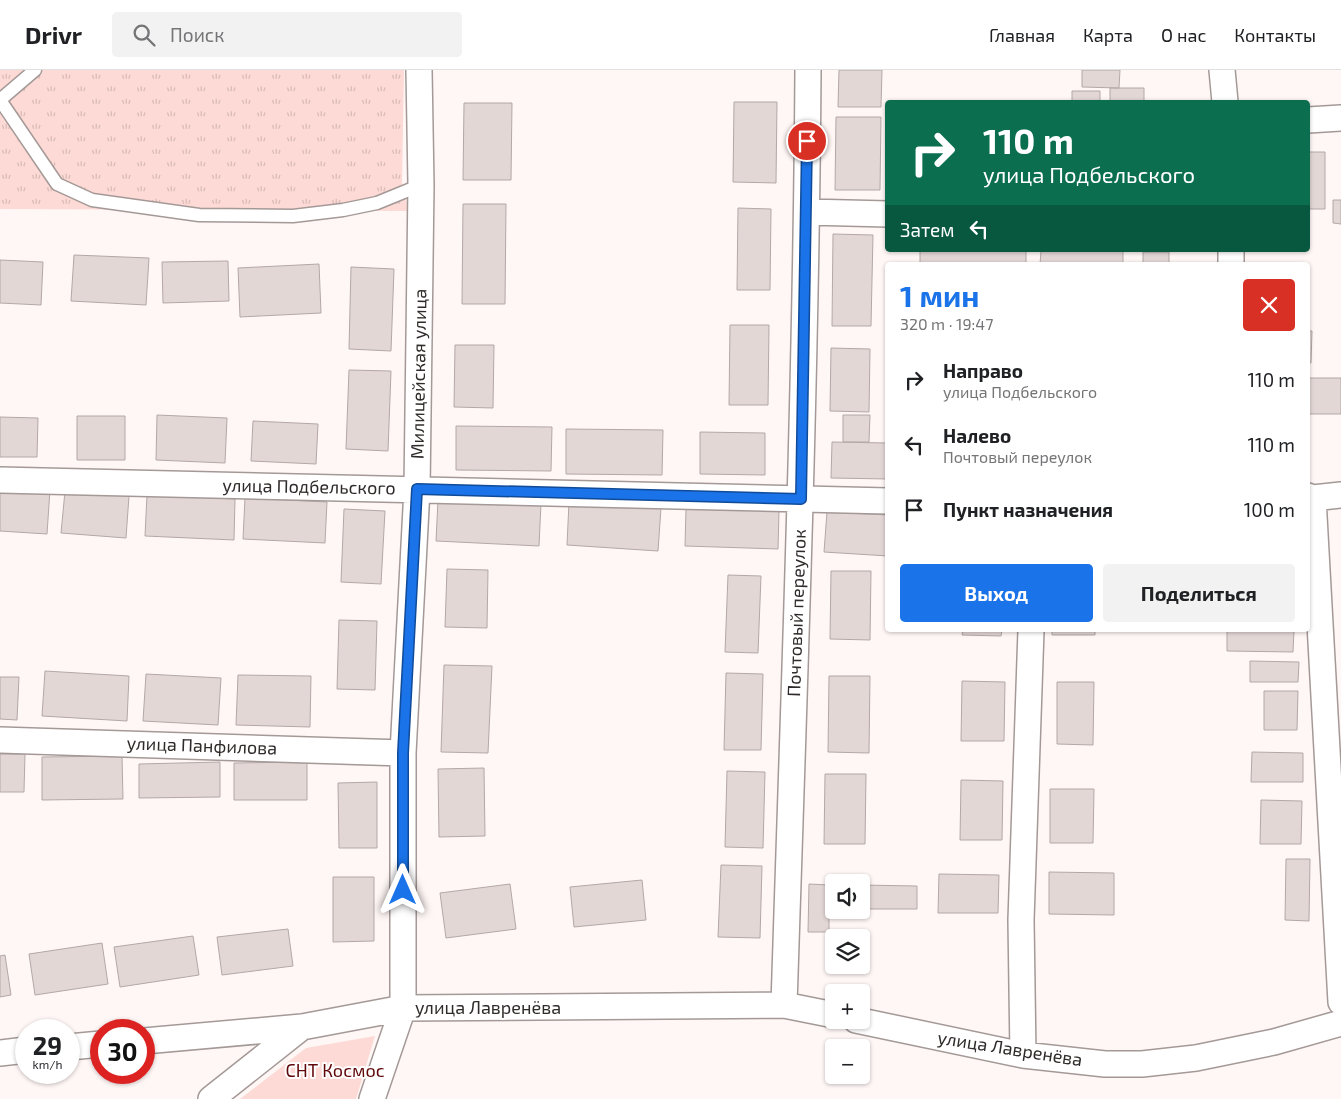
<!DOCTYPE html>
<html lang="ru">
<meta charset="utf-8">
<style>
body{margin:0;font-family:"Exo 2",sans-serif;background:#f2f2f2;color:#202124;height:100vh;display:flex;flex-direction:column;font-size:19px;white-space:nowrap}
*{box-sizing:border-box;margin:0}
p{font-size:16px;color:#757577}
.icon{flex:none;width:28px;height:28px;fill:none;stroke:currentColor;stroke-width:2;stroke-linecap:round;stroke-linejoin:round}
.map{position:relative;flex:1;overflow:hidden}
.details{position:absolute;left:885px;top:192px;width:425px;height:370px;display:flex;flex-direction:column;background:#fff;border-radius:5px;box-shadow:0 1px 4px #0004}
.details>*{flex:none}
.top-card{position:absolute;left:885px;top:30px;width:425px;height:152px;border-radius:5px;box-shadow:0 1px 4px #0004;background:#0b6e4f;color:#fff;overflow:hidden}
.fabs{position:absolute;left:825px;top:804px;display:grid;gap:10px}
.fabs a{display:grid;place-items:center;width:45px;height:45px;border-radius:5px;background:#fff;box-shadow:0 1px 4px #0004;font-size:25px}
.speed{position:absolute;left:15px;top:949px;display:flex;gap:10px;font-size:25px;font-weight:700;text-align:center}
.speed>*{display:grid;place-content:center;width:65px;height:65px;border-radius:50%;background:#fff;box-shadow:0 1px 4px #0004;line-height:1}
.speed small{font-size:12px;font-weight:400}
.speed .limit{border:8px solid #d22;background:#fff;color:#111}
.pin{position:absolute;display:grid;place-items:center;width:42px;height:42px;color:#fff;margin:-21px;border:2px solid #fff;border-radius:50%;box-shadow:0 1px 5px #0007}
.me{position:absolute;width:55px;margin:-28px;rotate:0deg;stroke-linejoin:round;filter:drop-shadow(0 0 4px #0008)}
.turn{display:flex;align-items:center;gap:18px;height:105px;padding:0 15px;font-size:22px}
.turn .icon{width:65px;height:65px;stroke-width:2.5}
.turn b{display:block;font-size:35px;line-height:42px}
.then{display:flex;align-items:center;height:48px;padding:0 15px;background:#0003;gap:10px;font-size:19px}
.round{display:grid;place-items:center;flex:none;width:52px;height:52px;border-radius:5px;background:#f2f2f2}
.overview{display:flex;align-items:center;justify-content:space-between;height:85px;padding:0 15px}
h1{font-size:30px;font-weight:700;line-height:38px;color:#1a73e8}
.action{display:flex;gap:10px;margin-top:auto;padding:10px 15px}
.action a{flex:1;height:58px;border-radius:5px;background:#1a73e8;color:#fff;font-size:20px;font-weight:700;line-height:58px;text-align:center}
.action a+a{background:#f2f2f2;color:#202124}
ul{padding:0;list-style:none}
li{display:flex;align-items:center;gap:15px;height:65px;padding:0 15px}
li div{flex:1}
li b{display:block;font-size:19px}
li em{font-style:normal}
header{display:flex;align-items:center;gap:30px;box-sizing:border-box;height:70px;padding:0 25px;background:#fff;border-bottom:1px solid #e0e0e0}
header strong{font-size:24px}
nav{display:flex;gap:28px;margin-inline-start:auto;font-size:18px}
.search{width:350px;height:45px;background:#f2f2f2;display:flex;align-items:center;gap:12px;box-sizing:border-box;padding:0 18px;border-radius:5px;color:#757577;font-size:19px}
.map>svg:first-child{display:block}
</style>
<header>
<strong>Drivr</strong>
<div class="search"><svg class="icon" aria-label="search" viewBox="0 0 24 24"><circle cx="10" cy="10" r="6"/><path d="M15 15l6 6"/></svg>Поиск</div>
<nav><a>Главная</a><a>Карта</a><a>О нас</a><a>Контакты</a></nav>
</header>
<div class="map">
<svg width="1341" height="1029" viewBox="0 0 1341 1029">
<defs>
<pattern id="grass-tufts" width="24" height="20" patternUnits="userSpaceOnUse" patternTransform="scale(1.25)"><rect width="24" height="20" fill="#fddad5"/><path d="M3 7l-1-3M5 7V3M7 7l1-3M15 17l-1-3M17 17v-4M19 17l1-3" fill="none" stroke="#d9bbb7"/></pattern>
</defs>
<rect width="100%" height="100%" fill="#fff7f6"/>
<path fill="url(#grass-tufts)" d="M0,0H404L402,113L409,141L0,139Z"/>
<path fill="#fddad5" d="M375,966L356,1029H240L306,978Z"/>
<path fill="#e3d7d6" stroke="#b3a8a6" d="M839,0H882L881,37H838Z
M1082,0H1120L1119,18L1082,17Z
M1110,18H1144V32H1110Z
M1072,21H1100V32H1072Z
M734,32H777L776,113L733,112Z
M464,33H512L511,110H463Z
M836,47H881L880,120H835Z
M1308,82H1325V139H1308Z
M1333,130H1341V154L1333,153Z
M463,134H506L505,234H462Z
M738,138L771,139L770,220H737Z
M833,164L873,165L871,256H832Z
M920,180H1026V195H920Z
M1041,180H1123V195H1040Z
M1143,182H1169V195H1143Z
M74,185L149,188L146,235L71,231Z
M0,190L43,192L41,235L0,233Z
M228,191L229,231L163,233L162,192Z
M319,194L321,243L240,247L238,198Z
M351,197L394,199L391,281L349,279Z
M730,255H769L768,335H729Z
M1308,261H1312L1311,293H1308Z
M455,275H494L493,338L454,337Z
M831,278L870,279L869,342L830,341Z
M349,300L391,301L388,381L346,379Z
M1308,308H1341V344H1308Z
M157,345L227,348L225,393L156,390Z
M843,345H870L869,372H843Z
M77,346H125V390H77Z
M0,347L38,348L37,387H0Z
M253,351L318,354L316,394L251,391Z
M456,356L552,357L551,401L456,400Z
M566,359L663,360L662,405L566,404Z
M700,362L765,363V405L700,404Z
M832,372L888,373V409L831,408Z
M0,416L50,420L47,464L0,461Z
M65,421L129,426L126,468L61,463Z
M147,425L235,429L234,470L145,466Z
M245,428L327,432L325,473L243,469Z
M438,430L541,434L539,476L436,471Z
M569,432L661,438L658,481L567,475Z
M344,439L385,441L381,514L341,512Z
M686,439L779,441L778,479L685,476Z
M827,442L888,445V486L824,482Z
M447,499L488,500L487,558L445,557Z
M831,501H871L870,570L830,569Z
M728,505L761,506L758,583L725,582Z
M339,550L377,551L375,620L337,619Z
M963,560H1002L1001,566L962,565Z
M1052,560H1095V565H1052Z
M1227,560H1294L1293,582L1227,581Z
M1250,591L1299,592L1298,612H1250Z
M444,595L492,596L488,683L441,682Z
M45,601L129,606L127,651L42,646Z
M726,603L763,604L761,680H724Z
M146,604L221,608L218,655L143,651Z
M238,605L311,606L310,657L236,655Z
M829,606H870L869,683L828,682Z
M0,607H19L17,650L0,649Z
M962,611L1005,612L1004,671H961Z
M1057,612H1094L1093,675L1057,674Z
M1264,621H1298L1297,660H1264Z
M1252,682L1303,683V712H1251Z
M0,684H25L24,722H0Z
M122,686L123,729L42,730V687Z
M220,692V727L139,728V694Z
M307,692V730H234V693Z
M484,698L485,766L439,767L438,699Z
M727,701L765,702L763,778L725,777Z
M825,704H866L865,774H824Z
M961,710L1003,711L1002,770H960Z
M377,712V778H339L338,713Z
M1050,719H1094L1093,773H1050Z
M1261,730L1302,731L1301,774H1260Z
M1286,789H1310L1309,851L1285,850Z
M721,795L762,796L760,868L718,867Z
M1049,802L1114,803V845L1049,844Z
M939,804L999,805L998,843H938Z
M333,807H374V871L333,872Z
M642,810L646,850L574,857L570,817Z
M510,814L516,859L446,868L440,823Z
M809,814L829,815V862H808Z
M829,815H834V838H829Z
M861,815L917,816V839H861Z
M288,859L293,896L222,905L217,867Z
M193,866L199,905L120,917L114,877Z
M102,873L108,914L35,925L29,884Z
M5,885L11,925L0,927V886Z"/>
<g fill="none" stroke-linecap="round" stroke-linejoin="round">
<defs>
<path id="lane" d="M0,30L57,114L92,130L199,145L293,146L343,140L377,133L421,115
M0,30L35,0"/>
<path id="street" d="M1222,0L1225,32
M1308,50L1341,48
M807,142L888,144
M1231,180V195
M0,410L888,431
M1308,426L1313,428L1341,425
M1313,428L1341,932
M0,670L403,683
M784,935C794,623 806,312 808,0
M856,950L1023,985L1105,994H1142L1196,988L1274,972L1341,953
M144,971L302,957L403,938L784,935L834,945
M69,977L101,974
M0,983L26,980
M1023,985L1021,850L1031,560
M211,1029L302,957
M372,1029L403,938V683L417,419L421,115L419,0"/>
</defs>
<use href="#lane" stroke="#a49997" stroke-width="15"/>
<use href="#street" stroke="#a49997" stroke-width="28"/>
<use href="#lane" stroke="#fff" stroke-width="12"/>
<use href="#street" stroke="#fff" stroke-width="25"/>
</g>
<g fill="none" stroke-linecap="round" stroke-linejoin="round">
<defs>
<path id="route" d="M403,820V683L417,419L801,429L807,71"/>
</defs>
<use href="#route" stroke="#114b97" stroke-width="12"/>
<use href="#route" stroke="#1a73e8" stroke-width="9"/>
</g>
<g text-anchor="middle" stroke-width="4" stroke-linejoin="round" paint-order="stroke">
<g font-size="18" fill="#2f2b2a" stroke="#fff">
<text transform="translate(419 304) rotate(-89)" y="6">Милицейская улица</text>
<text transform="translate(309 417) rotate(1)" y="6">улица Подбельского</text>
<text transform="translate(797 543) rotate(-88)" y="6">Почтовый переулок</text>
<text transform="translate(202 676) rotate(2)" y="6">улица Панфилова</text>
<text x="488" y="944">улица Лавренёва</text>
<text transform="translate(1010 979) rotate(9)" y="6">улица Лавренёва</text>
</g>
<g font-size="18" fill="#5f0709" stroke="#fff">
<text x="335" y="1007">СНТ Космос</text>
</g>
</g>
</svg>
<div class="fabs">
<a><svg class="icon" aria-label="sound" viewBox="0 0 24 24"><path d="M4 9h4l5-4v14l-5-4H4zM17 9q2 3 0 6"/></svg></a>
<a><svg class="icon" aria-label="layers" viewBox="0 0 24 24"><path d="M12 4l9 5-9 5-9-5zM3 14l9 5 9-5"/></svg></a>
<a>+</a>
<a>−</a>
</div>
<div class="speed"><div>29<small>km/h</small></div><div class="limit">30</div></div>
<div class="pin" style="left:807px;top:71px;background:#d93025"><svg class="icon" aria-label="arrive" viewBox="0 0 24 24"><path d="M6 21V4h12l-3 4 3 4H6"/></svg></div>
<svg class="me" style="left:403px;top:820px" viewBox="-20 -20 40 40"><path d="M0-17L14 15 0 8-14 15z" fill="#1a73e8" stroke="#fff" stroke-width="4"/></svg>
<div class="top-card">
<div class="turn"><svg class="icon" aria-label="right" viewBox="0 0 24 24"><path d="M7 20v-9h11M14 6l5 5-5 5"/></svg><div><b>110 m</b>улица Подбельского</div></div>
<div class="then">Затем<svg class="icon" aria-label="left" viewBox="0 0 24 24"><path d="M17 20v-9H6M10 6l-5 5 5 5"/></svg></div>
</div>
<section class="details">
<div class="overview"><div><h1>1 мин</h1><p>320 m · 19:47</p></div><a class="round" style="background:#d93025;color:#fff"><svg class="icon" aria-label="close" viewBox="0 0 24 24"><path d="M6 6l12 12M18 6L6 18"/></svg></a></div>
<ul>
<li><svg class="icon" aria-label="right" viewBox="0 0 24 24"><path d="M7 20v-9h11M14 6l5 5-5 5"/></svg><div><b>Направо</b><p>улица Подбельского</p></div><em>110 m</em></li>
<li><svg class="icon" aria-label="left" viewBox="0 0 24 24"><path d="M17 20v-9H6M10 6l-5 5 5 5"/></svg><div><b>Налево</b><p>Почтовый переулок</p></div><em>110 m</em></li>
<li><svg class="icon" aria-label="arrive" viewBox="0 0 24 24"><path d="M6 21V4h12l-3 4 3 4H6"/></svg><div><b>Пункт назначения</b></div><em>100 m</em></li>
</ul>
<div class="action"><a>Выход</a><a>Поделиться</a></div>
</section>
</div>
